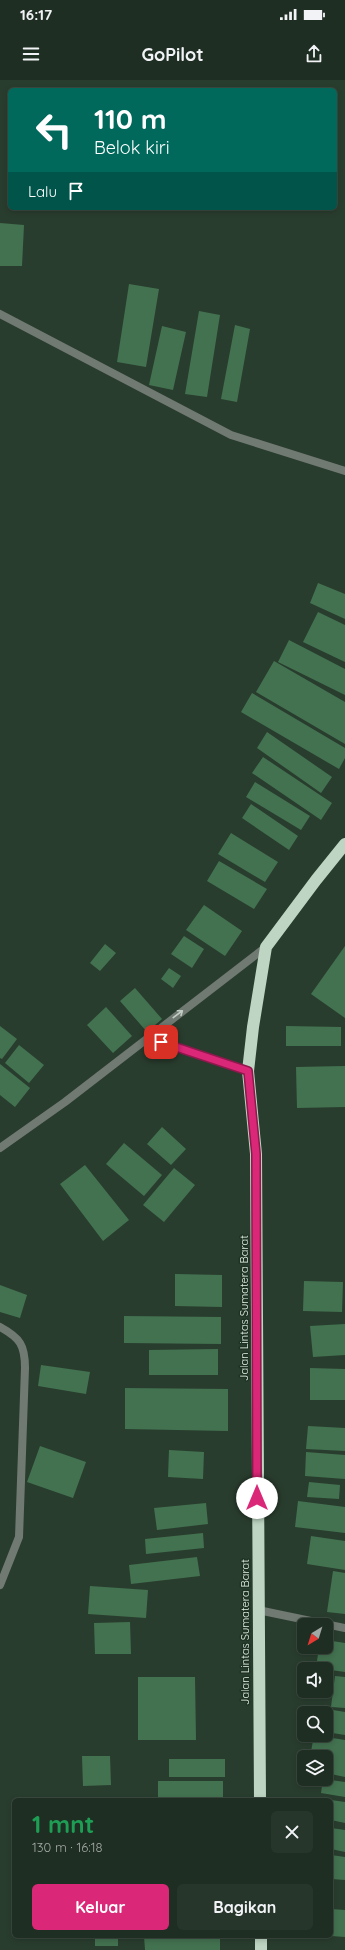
<!DOCTYPE html>
<html lang="id">
<meta charset="utf-8">
<style>
body{margin:0;font-family:Quicksand,sans-serif;background:#27362a;color:#f1f3f6;height:100vh;display:flex;flex-direction:column;font-size:15px;white-space:nowrap}
*{box-sizing:border-box;margin:0}
p{font-size:13px;color:#a1a8a5}
.icon{flex:none;width:22px;height:22px;fill:none;stroke:currentColor;stroke-width:2;stroke-linecap:round;stroke-linejoin:round}
.map{position:relative;flex:1;overflow:hidden}
.drawer{position:absolute;left:12px;top:1718px;width:321px;height:140px;display:flex;flex-direction:column;background:#1f2e22;border-radius:6px;box-shadow:0 2px 6px #0003,0 0 0 1px #3c4a40}
.drawer>*{flex:none}
.banner{position:absolute;left:8px;top:8px;width:329px;height:122px;border-radius:6px;box-shadow:0 2px 6px #0003,0 0 0 1px #3c4a40;background:#00695c;color:#fff;overflow:hidden}
.needle{width:26px;rotate:218deg}
.buttons{position:absolute;left:297px;top:1538px;display:grid;gap:8px}
.buttons a{display:grid;place-items:center;width:36px;height:36px;border-radius:6px;background:#1f2e22;box-shadow:0 2px 6px #0003,0 0 0 1px #3c4a40;font-size:20px}
.pin{position:absolute;display:grid;place-items:center;width:34px;height:34px;color:#fff;margin:-17px;border-radius:8px;box-shadow:0 2px 6px #0006}
.me{position:absolute;width:44px;margin:-22px;rotate:0deg;stroke-linejoin:round;filter:drop-shadow(0 0 3px #0008)}
.turn{display:flex;align-items:center;gap:14px;height:84px;padding:0 20px;font-size:18px}
.turn .icon{width:52px;height:52px;stroke-width:2.5}
.turn b{display:block;font-size:28px;line-height:34px}
.then{display:flex;align-items:center;height:38px;padding:0 20px;background:#0003;gap:8px;font-size:15px}
.round{display:grid;place-items:center;flex:none;width:42px;height:42px;border-radius:6px;background:#27362a}
.head{display:flex;align-items:center;justify-content:space-between;height:68px;padding:0 20px}
h1{font-size:24px;font-weight:700;line-height:30px;color:#1e9e55}
.primary-button{display:flex;gap:8px;margin-top:auto;padding:8px 20px}
.primary-button a{flex:1;height:46px;border-radius:6px;background:#db2777;color:#fff;font-size:16px;font-weight:700;line-height:46px;text-align:center}
.primary-button a+a{background:#27362a;color:#f1f3f6}
.status{display:flex;justify-content:space-between;align-items:center;height:28px;padding:0 20px;background:#1f2e22;direction:ltr}
.status svg{height:11px;fill:currentColor}
header{display:flex;justify-content:space-between;align-items:center;height:52px;padding:0 20px;background:#1f2e22;font-size:18px;font-weight:700}
.map>svg:first-child{display:block}
</style>
<div class="status"><b>16:17</b><svg viewBox="0 0 49 12"><path d="M0 12V9h3v3zM5 12V6h3v6zM10 12V3h3v9zM15 12V0h3v12zM26 1h20v11H26zM47 4h2v5h-2z"/></svg></div>
<header><svg class="icon" aria-label="menu" viewBox="0 0 24 24"><path d="M4 6h16M4 12h16M4 18h16"/></svg>GoPilot<svg class="icon" aria-label="share" viewBox="0 0 24 24"><path d="M12 15V3M7 8l5-5 5 5M5 13v7h14v-7"/></svg></header>
<div class="map">
<svg width="345" height="1870" viewBox="0 0 345 1870">
<rect width="100%" height="100%" fill="#293d2e"/>
<path fill="#437250" d="M0,143L24,145L22,186H0Z
M129,204L159,209L146,287L117,282Z
M199,231L220,235L207,317L185,314Z
M235,245L250,249L237,322L221,319Z
M162,246L186,252L173,310L149,305Z
M318,503L345,514V539L310,523Z
M318,532L345,545V582L303,562Z
M289,560L345,589V615L278,582Z
M274,581L345,622V664L256,612Z
M252,613L345,668V678L339,689L241,632Z
M267,652L332,697L321,713L257,668Z
M263,677L332,723L321,740L252,693Z
M255,702L310,736L301,750L246,717Z
M251,724L298,756L289,770L242,738Z
M231,753L278,782L265,802L218,774Z
M219,781L267,809L254,829L207,801Z
M204,825L242,851L225,876L186,850Z
M184,856L204,869L192,888L171,874Z
M105,864L116,873L100,891L90,883Z
M345,866V938L311,914Z
M169,888L181,896L173,908L161,899Z
M135,908L162,939L147,952L120,921Z
M106,927L132,956L113,973L87,945Z
M0,946L17,959L2,979L0,978Z
M286,946L341,947V966H286Z
M19,965L44,985L29,1003L5,983Z
M0,984L30,1008L15,1027L0,1015Z
M345,986V1027L297,1028L296,987Z
M162,1047L186,1069L171,1085L147,1064Z
M124,1063L162,1095L144,1116L106,1084Z
M85,1085L129,1140L103,1161L60,1104Z
M174,1088L195,1105L164,1142L143,1125Z
M175,1194L222,1195V1227L175,1226Z
M304,1201L343,1202L342,1232L303,1231Z
M0,1205L27,1215L20,1238L0,1232Z
M124,1236L221,1237V1264L124,1263Z
M345,1244V1275L313,1277L310,1246Z
M218,1269V1295H149V1270Z
M41,1285L90,1292L86,1314L38,1306Z
M310,1288L345,1289V1320H310Z
M125,1308L228,1309V1351L125,1349Z
M308,1346L345,1348V1371L306,1369Z
M40,1366L86,1382L73,1418L27,1402Z
M169,1370L204,1372L203,1399L168,1397Z
M306,1372L345,1375V1399L305,1396Z
M309,1402L340,1405L339,1419L307,1417Z
M298,1421L345,1427V1453L295,1447Z
M206,1423L208,1444L157,1450L154,1428Z
M203,1453L204,1468L146,1474L145,1459Z
M311,1456L345,1461V1490L307,1484Z
M197,1477L200,1496L131,1504L129,1485Z
M333,1491L345,1493V1534L327,1532Z
M90,1506L148,1510L146,1538L88,1534Z
M130,1542L131,1574H95L94,1543Z
M326,1560L345,1563V1592L316,1588L319,1567H326Z
M335,1596L345,1597V1628L331,1627Z
M138,1597H195L196,1660H138Z
M321,1628L345,1632V1655L326,1652V1633H320Z
M314,1655L345,1660V1697L326,1693V1677H310Z
M82,1676H110L111,1705L83,1706Z
M169,1679H225V1697H169Z
M323,1699L345,1702V1717L321,1713Z
M158,1701H223V1720H158Z
M331,1720L345,1722V1743L331,1740Z
M331,1748L345,1750V1772L331,1769Z
M331,1775L345,1777V1800L331,1799Z
M331,1829L345,1830V1857L331,1856Z
M95,1856H118V1866H95Z
M144,1856H220V1870H145Z"/>
<g fill="none" stroke-linecap="round" stroke-linejoin="round">
<path stroke="#707a72" stroke-width="8" d="M0,234L231,355L345,391
M147,958L248,991
M0,1068L65,1022L266,867
M0,1247C20,1258 25,1265 25,1288L19,1457L0,1505
M258,1530L345,1548"/>
<path stroke="#bdd5c2" stroke-width="12" d="M260,1720L256,1074L248,991L253,947L266,867L316,800L345,764
M261,1856V1870"/>
</g>
<defs><path id="oneway-shaft" d="M-6 0H5M1.5-3L5.5 0L1.5 3" fill="none" stroke-width="1.6" stroke-linecap="round" stroke-linejoin="round"/></defs>
<use stroke="#c1cdc3" href="#oneway-shaft" transform="translate(178 934) rotate(-37)"/>
<g fill="none" stroke-linecap="round" stroke-linejoin="round">
<defs>
<path id="route" d="M161,962L248,991L256,1074L257,1418"/>
</defs>
<use href="#route" stroke="#8e194d" stroke-width="10"/>
<use href="#route" stroke="#db2777" stroke-width="7"/>
</g>
<g text-anchor="middle" stroke-width="3" stroke-linejoin="round" paint-order="stroke">
<g font-size="11" fill="#e4f0e6" stroke="#1f3324">
<text transform="translate(244 1228) rotate(-90)" y="4">Jalan Lintas Sumatera Barat</text>
<text transform="translate(245 1552) rotate(-90)" y="4">Jalan Lintas Sumatera Barat</text>
</g>
</g>
</svg>
<div class="buttons">
<a><svg class="needle" viewBox="-14 -14 28 28"><path d="M0-13l5 13h-10z" fill="#e53935"/><path d="M0 13l5-13h-10z" fill="#a1a8a5"/></svg></a>
<a><svg class="icon" aria-label="sound" viewBox="0 0 24 24"><path d="M4 9h4l5-4v14l-5-4H4zM17 9q2 3 0 6"/></svg></a>
<a><svg class="icon" aria-label="search" viewBox="0 0 24 24"><circle cx="10" cy="10" r="6"/><path d="M15 15l6 6"/></svg></a>
<a><svg class="icon" aria-label="layers" viewBox="0 0 24 24"><path d="M12 4l9 5-9 5-9-5zM3 14l9 5 9-5"/></svg></a>
</div>
<div class="pin" style="left:161px;top:962px;background:#d93025"><svg class="icon" aria-label="arrive" viewBox="0 0 24 24"><path d="M6 21V4h12l-3 4 3 4H6"/></svg></div>
<svg class="me" style="left:257px;top:1418px" viewBox="-20 -20 40 40"><circle r="19" fill="#fff"/><path d="M0-13L10 11 0 6-10 11z" fill="#db2777"/></svg>
<div class="banner">
<div class="turn"><svg class="icon" aria-label="left" viewBox="0 0 24 24"><path d="M17 20v-9H6M10 6l-5 5 5 5"/></svg><div><b>110 m</b>Belok kiri</div></div>
<div class="then">Lalu<svg class="icon" aria-label="arrive" viewBox="0 0 24 24"><path d="M6 21V4h12l-3 4 3 4H6"/></svg></div>
</div>
<section class="drawer">
<div class="head"><div><h1>1 mnt</h1><p>130 m · 16:18</p></div><a class="round"><svg class="icon" aria-label="close" viewBox="0 0 24 24"><path d="M6 6l12 12M18 6L6 18"/></svg></a></div>
<div class="primary-button"><a>Keluar</a><a>Bagikan</a></div>
</section>
</div>
